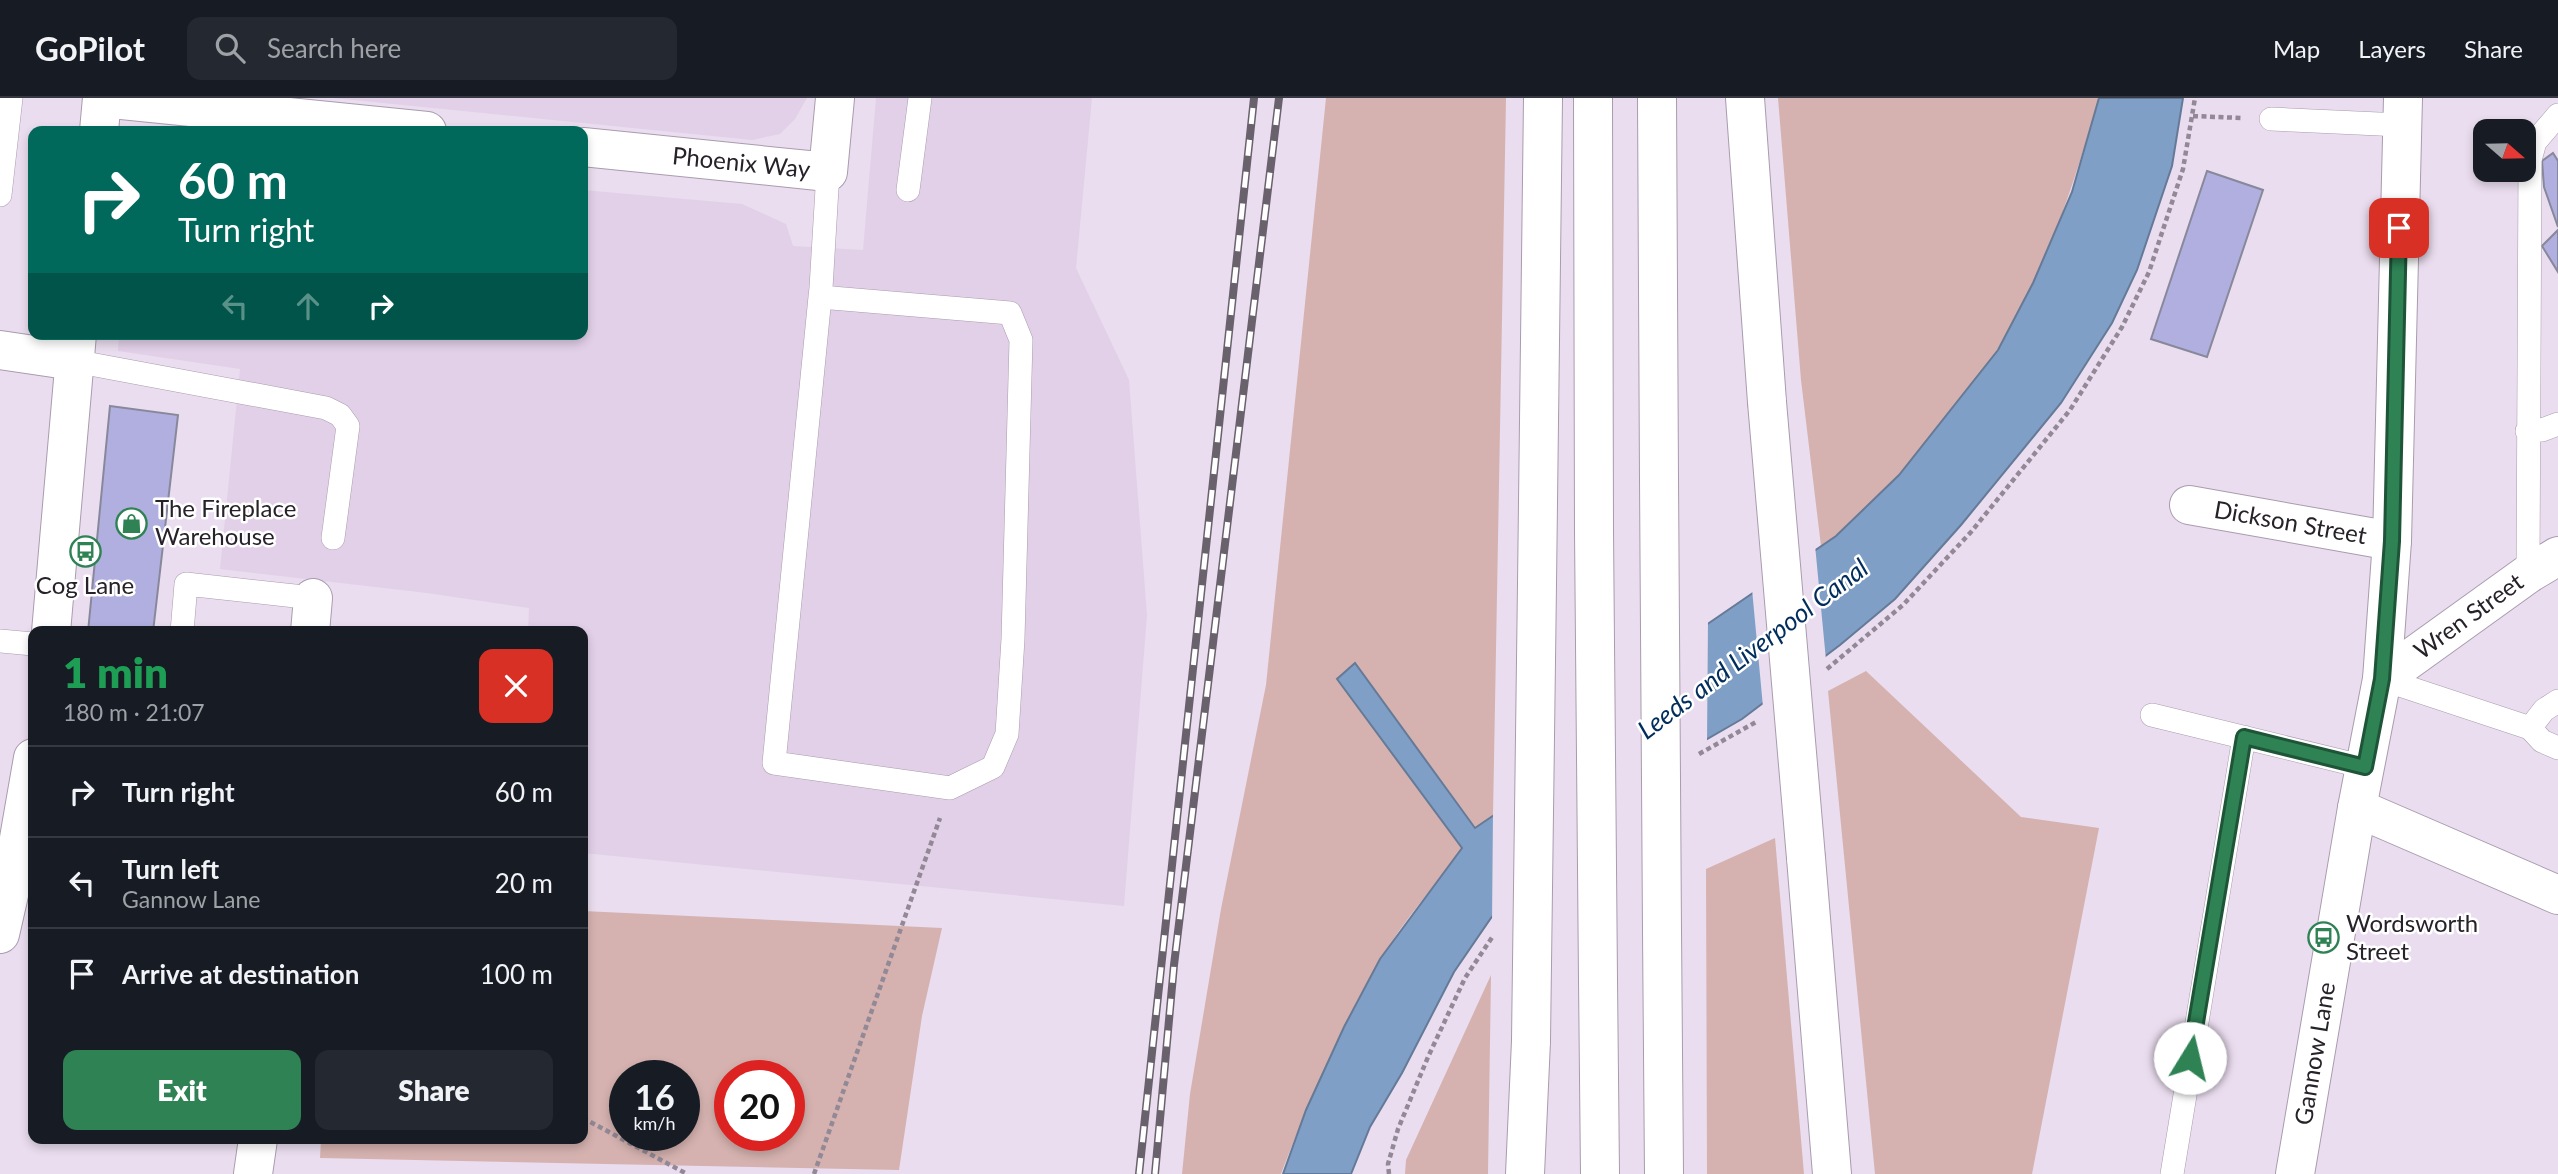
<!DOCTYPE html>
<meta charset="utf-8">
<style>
body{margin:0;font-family:Lato,sans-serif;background:#242831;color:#f1f3f6;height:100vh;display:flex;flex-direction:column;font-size:26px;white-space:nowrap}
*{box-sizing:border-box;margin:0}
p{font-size:23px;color:#9ea1a6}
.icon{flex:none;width:38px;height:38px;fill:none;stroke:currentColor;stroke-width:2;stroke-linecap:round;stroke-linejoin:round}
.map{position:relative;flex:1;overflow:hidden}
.drawer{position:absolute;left:28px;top:528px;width:560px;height:518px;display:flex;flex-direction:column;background:#171b24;border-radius:14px;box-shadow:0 4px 10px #0003}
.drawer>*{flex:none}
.top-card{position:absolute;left:28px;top:28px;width:560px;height:214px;border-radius:14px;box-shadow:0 4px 10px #0003;background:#00695c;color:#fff;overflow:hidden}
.needle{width:46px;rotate:110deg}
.buttons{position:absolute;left:2473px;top:21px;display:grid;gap:14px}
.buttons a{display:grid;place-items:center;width:63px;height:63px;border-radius:14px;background:#171b24;box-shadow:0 4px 10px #0003;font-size:35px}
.speed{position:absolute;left:609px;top:962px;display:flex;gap:14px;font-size:35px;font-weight:700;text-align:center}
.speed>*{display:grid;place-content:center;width:91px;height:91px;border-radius:50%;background:#171b24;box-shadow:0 4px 10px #0003;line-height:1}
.speed small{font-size:18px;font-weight:400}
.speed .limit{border:10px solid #d22;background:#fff;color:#111}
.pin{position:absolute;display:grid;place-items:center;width:60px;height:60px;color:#fff;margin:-30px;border-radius:14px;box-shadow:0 4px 10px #0006}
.me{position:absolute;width:77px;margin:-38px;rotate:9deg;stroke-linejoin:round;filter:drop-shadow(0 0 5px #0008)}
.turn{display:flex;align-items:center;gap:24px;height:147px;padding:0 35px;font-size:32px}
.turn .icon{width:91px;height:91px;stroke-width:2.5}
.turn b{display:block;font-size:49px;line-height:60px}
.lanes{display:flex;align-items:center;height:66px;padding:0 35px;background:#0003;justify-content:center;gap:35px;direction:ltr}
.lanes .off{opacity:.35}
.round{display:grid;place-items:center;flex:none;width:74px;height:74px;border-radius:14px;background:#242831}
.overview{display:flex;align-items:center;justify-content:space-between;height:119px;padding:0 35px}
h1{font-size:42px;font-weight:800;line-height:52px;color:#1e9e55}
.action{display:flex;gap:14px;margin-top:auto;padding:14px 35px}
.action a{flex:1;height:80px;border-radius:14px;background:#2e8254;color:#fff;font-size:28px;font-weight:800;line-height:80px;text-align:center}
.action a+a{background:#242831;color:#f1f3f6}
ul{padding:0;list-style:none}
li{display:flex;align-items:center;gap:21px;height:91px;padding:0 35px;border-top:2px solid #363941}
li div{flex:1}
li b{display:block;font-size:26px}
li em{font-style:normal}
header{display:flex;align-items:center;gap:42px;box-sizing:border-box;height:98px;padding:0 35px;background:#171b24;border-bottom:2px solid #363941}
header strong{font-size:33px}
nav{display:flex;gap:38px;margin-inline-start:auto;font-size:24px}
.search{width:490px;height:63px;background:#242831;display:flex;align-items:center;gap:18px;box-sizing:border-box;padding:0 24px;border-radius:14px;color:#9ea1a6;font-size:26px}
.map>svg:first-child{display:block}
</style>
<header>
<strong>GoPilot</strong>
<div class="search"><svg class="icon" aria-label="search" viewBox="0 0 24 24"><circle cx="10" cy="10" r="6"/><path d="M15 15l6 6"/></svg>Search here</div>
<nav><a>Map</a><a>Layers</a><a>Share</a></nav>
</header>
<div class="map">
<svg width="2558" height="1076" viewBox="0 0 2558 1076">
<rect width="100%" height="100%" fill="#eaddef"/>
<path fill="#e2d0e8" d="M333,0H807L795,21L780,36L752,42Z
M876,0H1092L1076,170L1129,282L1147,517L1124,808L583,755V534H528L529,510L427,495L220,471L240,271L118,253L119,236H583V92L742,106L786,126L793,148L863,152Z"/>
<path fill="#d5b2af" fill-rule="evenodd" d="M1326,0H1506L1493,717L1476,730L1356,566L1337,581L1463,750C1435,787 1404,822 1380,862C1340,930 1309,1003 1281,1076H1182L1190,996L1221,811L1266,587Z
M1778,0H2099C2074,86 2046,174 1998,251C1977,285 1948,317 1923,348C1893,384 1860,422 1821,448L1801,282Z
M1866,573L2021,719L2099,730L2032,1076H1875L1828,593Z
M1775,740L1804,1076H1707L1706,771Z
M583,813L942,830L922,918L899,1072L320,1060L321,1041H583ZM684,978V1038H625V978ZM789,978V1038H730V978Z
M1491,877L1488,1076H1405L1406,1062Z"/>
<path fill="#7f9fc6" stroke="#657a97" stroke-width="2" d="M2099,0H2183L2172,68L2137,172L2112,225L2061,305L1961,427L1895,501L1840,547L1742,621L1636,682L1538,772L1491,820L1454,874L1402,975L1370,1029L1351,1076H1283L1306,1012L1344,929L1380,861L1462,750L1337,581L1355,565L1475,730L1497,715L1617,588L1836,438L1899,377L1998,252L2033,185L2072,94Z"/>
<path fill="#eaddef" d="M1815,447L1826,562L1763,609L1752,491Z
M1708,522L1707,645L1638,685L1540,774L1492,825L1493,713L1615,585Z"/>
<path fill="#b0afdf" stroke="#88889b" stroke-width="2" d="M2553,55L2558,63V129L2544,89L2542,63Z
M2207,73L2263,92L2207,259L2151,241Z
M2558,132V174L2542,148Z
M110,308L178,317L153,534H88Z"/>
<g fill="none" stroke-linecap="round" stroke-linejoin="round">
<defs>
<path id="service" d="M2271,21L2401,27
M908,92L920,0
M0,97L11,0
M820,199L1010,215L1021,242L1013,541L1007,636L993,669L950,690L774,665L820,199L821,190L828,74
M74,263L326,310L340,317L348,328L333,440
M2527,333L2542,332L2558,326
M2528,476L2530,62L2535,44L2558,17
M182,534L186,486L313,500
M0,543L33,546
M2382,581L2530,630L2542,643L2558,650
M2152,617L2365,669
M2530,630L2544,612L2558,603
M2172,1076L2244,639"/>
<g id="minor">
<path d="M102,0L427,33"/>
<path id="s1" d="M583,49L828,74L835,0"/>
<path d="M0,252L74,263"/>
<path id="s2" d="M2189,407L2392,443"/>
<path d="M310,534L313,500"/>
<path id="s3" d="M2382,581L2528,476L2558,458"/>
<path d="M2357,710L2558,797"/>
<path d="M253,1076L258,1041"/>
<path id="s4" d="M2295,1076L2357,710L2382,581L2392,443L2403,0"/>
</g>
<path id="primary" d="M99,33L102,0
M51,534L77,236
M0,836L10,792L33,660"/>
<path id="motorway" d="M1593,0L1594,433
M1657,0L1659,381
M1745,0L1767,304
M1537,486L1543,0
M1806,760L1832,1076
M1662,833L1664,1076
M1598,882L1600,1076
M1525,1076L1531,943"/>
</defs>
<use href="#service" stroke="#a89cad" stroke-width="24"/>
<use href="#minor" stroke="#a89cad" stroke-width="40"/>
<use href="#primary" stroke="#a89cad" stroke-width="40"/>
<use href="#motorway" stroke="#a89cad" stroke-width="40"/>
<path stroke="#928896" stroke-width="4.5" stroke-dasharray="5 3.5" stroke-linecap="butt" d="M2193,18L2242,20
M1827,571L1903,507L1971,434L2070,312L2122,229L2149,174L2183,71L2195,0
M1699,656L1756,624
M583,1020L687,1076
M814,1076L940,720
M1389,1076L1388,1066L1398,1031L1428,959L1465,880L1493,838"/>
<use href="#service" stroke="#fff" stroke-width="23"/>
<use href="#minor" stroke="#fff" stroke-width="38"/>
<use href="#primary" stroke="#fff" stroke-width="38"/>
<use href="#motorway" stroke="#fff" stroke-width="38"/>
<defs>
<path id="rail" d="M1139,1076L1254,0
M1155,1076L1174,867L1279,0"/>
</defs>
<use href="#rail" stroke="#69626c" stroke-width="8"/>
<use href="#rail" stroke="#fff" stroke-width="5" stroke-dasharray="16" stroke-linecap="butt"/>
<defs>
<path id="motorway-bridge" d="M1767,304L1806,760
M1659,381L1662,833
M1594,433L1598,882
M1531,943L1537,486"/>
</defs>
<use href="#motorway-bridge" stroke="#a89cad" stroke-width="40" stroke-linecap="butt"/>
<use href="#motorway-bridge" stroke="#fff" stroke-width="38"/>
</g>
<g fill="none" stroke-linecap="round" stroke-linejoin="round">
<defs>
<path id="route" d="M2190,960L2244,639L2365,669L2382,581L2392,443L2399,130"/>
</defs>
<use href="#route" stroke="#1e5437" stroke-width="18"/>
<use href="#route" stroke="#2e8254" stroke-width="12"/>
</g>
<defs>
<symbol id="shop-ring" viewBox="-11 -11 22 22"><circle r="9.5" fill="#fff" stroke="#2e8254" stroke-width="1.5"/><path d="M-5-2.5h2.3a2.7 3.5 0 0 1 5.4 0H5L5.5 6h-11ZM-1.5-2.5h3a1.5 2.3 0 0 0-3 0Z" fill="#2e8254"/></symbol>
<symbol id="bus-ring" viewBox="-11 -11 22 22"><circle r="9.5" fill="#fff" stroke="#2e8254" stroke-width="1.5"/><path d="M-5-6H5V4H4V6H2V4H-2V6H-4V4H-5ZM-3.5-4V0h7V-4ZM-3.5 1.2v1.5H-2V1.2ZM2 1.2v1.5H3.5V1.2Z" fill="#2e8254"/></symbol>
</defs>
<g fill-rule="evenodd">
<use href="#shop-ring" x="114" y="408" width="35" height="35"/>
<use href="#bus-ring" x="68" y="436" width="35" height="35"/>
<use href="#bus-ring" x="2306" y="822" width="35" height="35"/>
</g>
<g text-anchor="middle" stroke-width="5" stroke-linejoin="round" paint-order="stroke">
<g font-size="24" fill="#272229" stroke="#fff">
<text dy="8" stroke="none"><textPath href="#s1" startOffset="159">Phoenix Way</textPath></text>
<text dy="8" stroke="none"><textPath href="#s2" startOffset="103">Dickson Street</textPath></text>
<text dy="8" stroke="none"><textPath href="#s3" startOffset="107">Wren Street</textPath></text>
<text dy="8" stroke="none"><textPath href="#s4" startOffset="122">Gannow Lane</textPath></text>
</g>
<g font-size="24" fill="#272229" stroke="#fff" text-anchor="start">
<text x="155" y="419">The Fireplace<tspan x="155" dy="28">Warehouse</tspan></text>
<text x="85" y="496" text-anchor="middle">Cog Lane</text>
<text x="2346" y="834">Wordsworth<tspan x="2346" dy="28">Street</tspan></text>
</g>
<g font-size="26" font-style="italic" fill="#002d5c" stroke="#fff">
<text transform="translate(1753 551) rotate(-37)" y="9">Leeds and Liverpool Canal</text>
</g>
</g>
</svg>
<div class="buttons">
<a><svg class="needle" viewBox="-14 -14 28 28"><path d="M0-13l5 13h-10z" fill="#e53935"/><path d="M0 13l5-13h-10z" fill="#9ea1a6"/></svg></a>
</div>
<div class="speed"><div>16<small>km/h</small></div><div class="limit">20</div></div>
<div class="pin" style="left:2399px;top:130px;background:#d93025"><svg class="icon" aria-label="arrive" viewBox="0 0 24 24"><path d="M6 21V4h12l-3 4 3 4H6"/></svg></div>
<svg class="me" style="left:2190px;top:960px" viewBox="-20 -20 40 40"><circle r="19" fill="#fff"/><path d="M0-13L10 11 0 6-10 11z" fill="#2e8254"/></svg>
<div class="top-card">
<div class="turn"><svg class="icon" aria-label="right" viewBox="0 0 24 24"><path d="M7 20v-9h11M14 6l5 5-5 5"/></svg><div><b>60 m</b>Turn right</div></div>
<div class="lanes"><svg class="icon off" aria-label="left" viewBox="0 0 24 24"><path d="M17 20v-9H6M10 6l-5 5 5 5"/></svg><svg class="icon off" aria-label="ahead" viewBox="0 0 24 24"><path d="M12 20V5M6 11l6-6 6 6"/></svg><svg class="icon" aria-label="right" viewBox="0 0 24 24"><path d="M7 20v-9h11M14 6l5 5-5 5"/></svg></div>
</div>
<section class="drawer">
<div class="overview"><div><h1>1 min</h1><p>180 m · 21:07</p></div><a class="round" style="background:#d93025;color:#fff"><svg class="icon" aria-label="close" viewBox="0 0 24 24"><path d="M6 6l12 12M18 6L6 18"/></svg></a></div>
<ul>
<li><svg class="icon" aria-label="right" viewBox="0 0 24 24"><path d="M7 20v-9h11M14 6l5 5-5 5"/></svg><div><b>Turn right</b></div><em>60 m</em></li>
<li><svg class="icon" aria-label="left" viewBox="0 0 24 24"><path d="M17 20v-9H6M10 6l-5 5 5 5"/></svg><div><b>Turn left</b><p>Gannow Lane</p></div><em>20 m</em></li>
<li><svg class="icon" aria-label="arrive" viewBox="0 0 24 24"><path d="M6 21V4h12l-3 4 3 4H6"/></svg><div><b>Arrive at destination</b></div><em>100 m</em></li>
</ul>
<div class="action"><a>Exit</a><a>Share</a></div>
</section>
</div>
